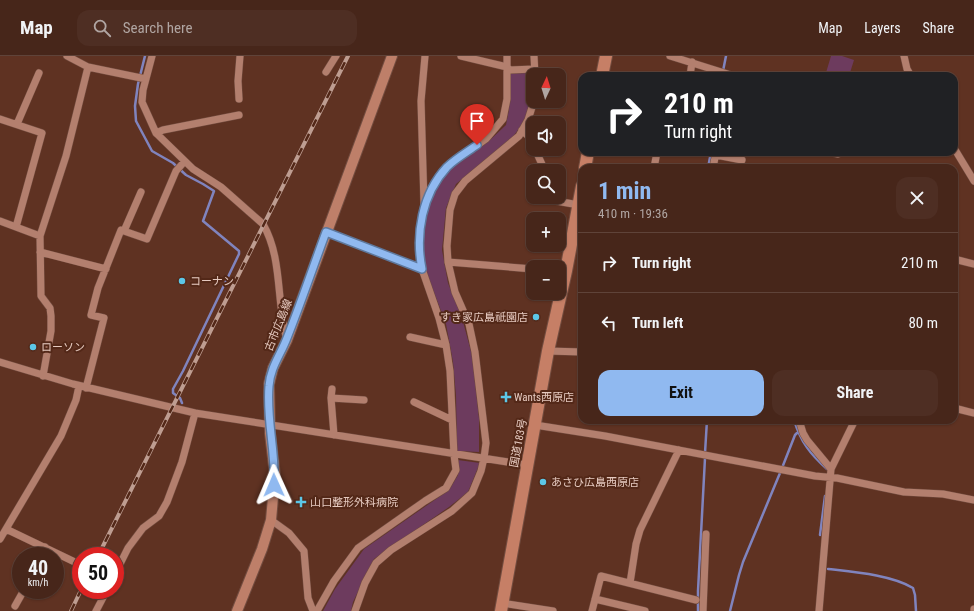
<!DOCTYPE html>
<meta charset="utf-8">
<style>
body{margin:0;font-family:"Roboto Condensed","Noto Sans JP",sans-serif;background:#4e2e23;color:#f1f3f6;height:100vh;display:flex;flex-direction:column;font-size:15px;white-space:nowrap}
*{box-sizing:border-box;margin:0}
p{font-size:13px;color:#b0a5a2}
.icon{flex:none;width:22px;height:22px;fill:none;stroke:currentColor;stroke-width:2;stroke-linecap:round;stroke-linejoin:round}
.map{position:relative;flex:1;overflow:hidden}
.sheet{position:absolute;left:578px;top:108px;width:380px;height:260px;display:flex;flex-direction:column;background:#47261a;border-radius:12px;box-shadow:0 1px 3px #0004,0 0 0 1px #5f4339}
.sheet>*{flex:none}
.top-card{position:absolute;left:578px;top:16px;width:380px;height:84px;border-radius:12px;box-shadow:0 1px 3px #0004,0 0 0 1px #5f4339;background:#202124;color:#fff;overflow:hidden}
.needle{width:26px;rotate:4deg}
.controls{position:absolute;left:526px;top:12px;display:grid;gap:8px}
.controls a{display:grid;place-items:center;width:40px;height:40px;border-radius:8px;background:#47261a;box-shadow:0 1px 3px #0004,0 0 0 1px #5f4339;font-size:20px}
.speed{position:absolute;left:12px;top:491px;display:flex;gap:8px;font-size:20px;font-weight:700;text-align:center}
.speed>*{display:grid;place-content:center;width:52px;height:52px;border-radius:50%;background:#47261a;box-shadow:0 1px 3px #0004,0 0 0 1px #5f4339;line-height:1}
.speed small{font-size:10px;font-weight:400}
.speed .limit{border:6px solid #d22;background:#fff;color:#111}
.pin{position:absolute;display:grid;place-items:center;width:34px;height:34px;color:#fff;margin:-41px -17px;border-radius:50% 50% 50% 0;rotate:-45deg;box-shadow:0 0 4px #0007}
.pin .icon{rotate:45deg}
.me{position:absolute;width:44px;margin:-22px;rotate:359deg;stroke-linejoin:round;filter:drop-shadow(0 0 3px #0008)}
.turn{display:flex;align-items:center;gap:14px;height:84px;padding:0 20px;font-size:18px}
.turn .icon{width:52px;height:52px;stroke-width:2.5}
.turn b{display:block;font-size:28px;line-height:34px}
.round{display:grid;place-items:center;flex:none;width:42px;height:42px;border-radius:12px;background:#4e2e23}
.overview{display:flex;align-items:center;justify-content:space-between;height:68px;padding:0 20px}
h1{font-size:24px;font-weight:700;line-height:30px;color:#90b9f0}
.primary-button{display:flex;gap:8px;margin-top:auto;padding:8px 20px}
.primary-button a{flex:1;height:46px;border-radius:12px;background:#90b9f0;color:#111;font-size:16px;font-weight:700;line-height:46px;text-align:center}
.primary-button a+a{background:#4e2e23;color:#f1f3f6}
ul{padding:0;list-style:none}
li{display:flex;align-items:center;gap:12px;height:60px;padding:0 20px;border-top:1px solid #5f4339}
li div{flex:1}
li b{display:block;font-size:15px}
li em{font-style:normal}
header{display:flex;align-items:center;gap:24px;box-sizing:border-box;height:56px;padding:0 20px;background:#47261a;border-bottom:1px solid #5f4339}
header strong{font-size:19px}
nav{display:flex;gap:22px;margin-inline-start:auto;font-size:14px}
.search{width:280px;height:36px;background:#4e2e23;display:flex;align-items:center;gap:10px;box-sizing:border-box;padding:0 14px;border-radius:12px;color:#b0a5a2;font-size:15px}
.map>svg:first-child{display:block}
</style>
<header>
<strong>Map</strong>
<div class="search"><svg class="icon" aria-label="search" viewBox="0 0 24 24"><circle cx="10" cy="10" r="6"/><path d="M15 15l6 6"/></svg>Search here</div>
<nav><a>Map</a><a>Layers</a><a>Share</a></nav>
</header>
<div class="map">
<svg width="974" height="555" viewBox="0 0 974 555">
<rect width="100%" height="100%" fill="#5f3222"/>
<path fill="#6d3b5e" d="M831,0H842L854,4L849,20H825Z
M510,17H531L532,46L525,64L513,81L456,128L446,152L442,194L448,227L462,262L472,299L479,362V396L457,395L456,340L453,306L446,268L425,213L423,188L428,149L442,122L458,106L489,85L506,69L509,53Z
M458,404L480,407L468,436L449,451L374,503L353,546L351,555H323L335,533L364,493L449,434L458,419Z"/>
<g fill="none" stroke-linecap="round" stroke-linejoin="round">
<path stroke="#8084be" stroke-width="2.5" d="M145,0L138,28L135,50L136,65L152,95L173,107L186,119L203,128L214,135L203,165L239,195V198L183,315L173,333V337L180,342L182,347
M722,20L726,0
M708,112L711,96
M794,364C801,386 810,398 827,413
M705,397L707,364
M782,412L795,379L797,377
M820,479L825,440
M828,513C854,516 891,519 913,532L915,539L916,555
M698,555V535L705,402
M730,555L739,519L743,506L780,417"/>
<defs>
<path id="minor" d="M67,0L88,11L146,23
M152,0L143,34L142,46L156,77L193,113L221,131L263,168C283,203 276,246 287,284
M461,0L507,11L510,14L534,13
M534,0L535,19
M670,0L734,20
M904,0L907,13L911,20
M326,16L336,0
M690,20L692,6
M239,43L238,25L240,0
M0,63L42,77L16,171
M17,68L39,17
M522,74L530,82L533,89
M156,77L163,74L239,59
M954,92L974,125
M535,93L545,115
M829,96L838,98L839,96
M716,99L742,104
M654,112L657,96
M713,112L716,96
M555,141L556,145L579,149
M424,148L421,45L425,0
M0,165L40,180
M124,175L141,136
M325,176L422,213
M40,196L106,213
M954,203L974,208
M448,206L533,213
M410,281L446,289
M548,295L582,296
M0,306L73,328L195,357L527,409
M43,320L51,275V260L50,252L41,240L40,180L66,100L88,11
M86,332L104,262L91,259L98,232L121,174L147,183L176,115L184,106
M332,333L331,342L334,379
M331,342L364,344
M414,346L452,364
M954,352L974,357
M799,364L803,377L807,384L831,413
M535,369L605,380L815,420L837,422L904,436L943,438L974,444
M271,464L289,477L304,495L308,542L313,555
M6,473L81,509
M0,483L61,380L76,344L79,330
M41,500L45,491
M115,518L128,492L143,472L159,460L167,446L182,406L195,357
M630,527L636,488L640,474L679,394
M595,543L645,555
M502,547L553,555
M15,550L24,534
M96,555L107,534
M317,555L334,525L358,492L425,445L446,432L456,414L454,399L450,315L446,289L439,262L422,213L420,200V178L424,150L431,134L447,111L486,83L503,63L507,43V0
M355,555L365,527L376,507L391,494L452,455L472,437L481,415L484,402L486,387L475,296L469,268L455,236L448,206L447,190L450,154L455,138L465,125L519,80L528,64L534,45
M592,555L601,520L696,544
M703,555L706,478
M819,555L831,413L855,364
M974,555V553"/>
<path id="major" d="M237,555L262,493L271,464L275,419L270,377L269,328L273,312L287,284L392,0"/>
<path id="highway" d="M602,20L606,0
M585,112L588,96
M501,555L548,295L566,215L582,130"/>
</defs>
<use href="#minor" stroke="#734d40" stroke-width="8"/>
<use href="#major" stroke="#734d40" stroke-width="12"/>
<use href="#highway" stroke="#734d40" stroke-width="14"/>
<use href="#minor" stroke="#b37f6e" stroke-width="7"/>
<use href="#major" stroke="#be7f69" stroke-width="10"/>
<use href="#highway" stroke="#c67f66" stroke-width="12"/>
<defs>
<path id="rail" d="M98,500L348,0
M71,555L81,534"/>
</defs>
<use href="#rail" stroke="#be9d91" stroke-width="4"/>
<use href="#rail" stroke="#532818" stroke-width="2.5" stroke-dasharray="8" stroke-linecap="butt"/>
</g>
<g fill="none" stroke-linecap="round" stroke-linejoin="round">
<defs>
<path id="route" d="M274,429C276,396 266,363 269,330C270,312 281,298 287,282C301,247 313,211 326,176L422,213C415,178 422,138 447,111C455,103 467,96 477,89"/>
</defs>
<use href="#route" stroke="#5e789c" stroke-width="10"/>
<use href="#route" stroke="#90b9f0" stroke-width="7"/>
</g>
<g fill="#5cc7e7" stroke="#532818" stroke-width="1.5">
<circle cx="182" cy="225" r="4"/>
<circle cx="536" cy="261" r="4"/>
<circle cx="33" cy="291" r="4"/>
<path d="M504 335h4v4h4v4h-4v4h-4v-4h-4v-4h4z"/>
<circle cx="543" cy="426" r="4"/>
<path d="M299 440h4v4h4v4h-4v4h-4v-4h-4v-4h4z"/>
</g>
<g text-anchor="middle" stroke-width="4" stroke-linejoin="round" paint-order="stroke">
<g font-size="11" fill="#e6cac0" stroke="#532818" text-anchor="start">
<text x="190" y="229">コーナン</text>
<text x="528" y="265" text-anchor="end">すき家広島祇園店</text>
<text x="41" y="295">ローソン</text>
<text x="514" y="345">Wants西原店</text>
<text x="551" y="430">あさひ広島西原店</text>
<text x="310" y="450">山口整形外科病院</text>
</g>
<g font-size="11" fill="#e6cac0" stroke="#532818">
<text transform="translate(278 269) rotate(-68)" y="4">古市広島線</text>
<text transform="translate(518 387) rotate(-79)" y="4">国道183号</text>
</g>
</g>
</svg>
<div class="controls">
<a><svg class="needle" viewBox="-14 -14 28 28"><path d="M0-13l5 13h-10z" fill="#e53935"/><path d="M0 13l5-13h-10z" fill="#b0a5a2"/></svg></a>
<a><svg class="icon" aria-label="sound" viewBox="0 0 24 24"><path d="M4 9h4l5-4v14l-5-4H4zM17 9q2 3 0 6"/></svg></a>
<a><svg class="icon" aria-label="search" viewBox="0 0 24 24"><circle cx="10" cy="10" r="6"/><path d="M15 15l6 6"/></svg></a>
<a>+</a>
<a>−</a>
</div>
<div class="speed"><div>40<small>km/h</small></div><div class="limit">50</div></div>
<div class="pin" style="left:477px;top:89px;background:#d93025"><svg class="icon" aria-label="arrive" viewBox="0 0 24 24"><path d="M6 21V4h12l-3 4 3 4H6"/></svg></div>
<svg class="me" style="left:274px;top:429px" viewBox="-20 -20 40 40"><path d="M0-17L14 15 0 8-14 15z" fill="#90b9f0" stroke="#fff" stroke-width="4"/></svg>
<div class="top-card">
<div class="turn"><svg class="icon" aria-label="right" viewBox="0 0 24 24"><path d="M7 20v-9h11M14 6l5 5-5 5"/></svg><div><b>210 m</b>Turn right</div></div>
</div>
<section class="sheet">
<div class="overview"><div><h1>1 min</h1><p>410 m · 19:36</p></div><a class="round"><svg class="icon" aria-label="close" viewBox="0 0 24 24"><path d="M6 6l12 12M18 6L6 18"/></svg></a></div>
<ul>
<li><svg class="icon" aria-label="right" viewBox="0 0 24 24"><path d="M7 20v-9h11M14 6l5 5-5 5"/></svg><div><b>Turn right</b></div><em>210 m</em></li>
<li><svg class="icon" aria-label="left" viewBox="0 0 24 24"><path d="M17 20v-9H6M10 6l-5 5 5 5"/></svg><div><b>Turn left</b></div><em>80 m</em></li>
</ul>
<div class="primary-button"><a>Exit</a><a>Share</a></div>
</section>
</div>
